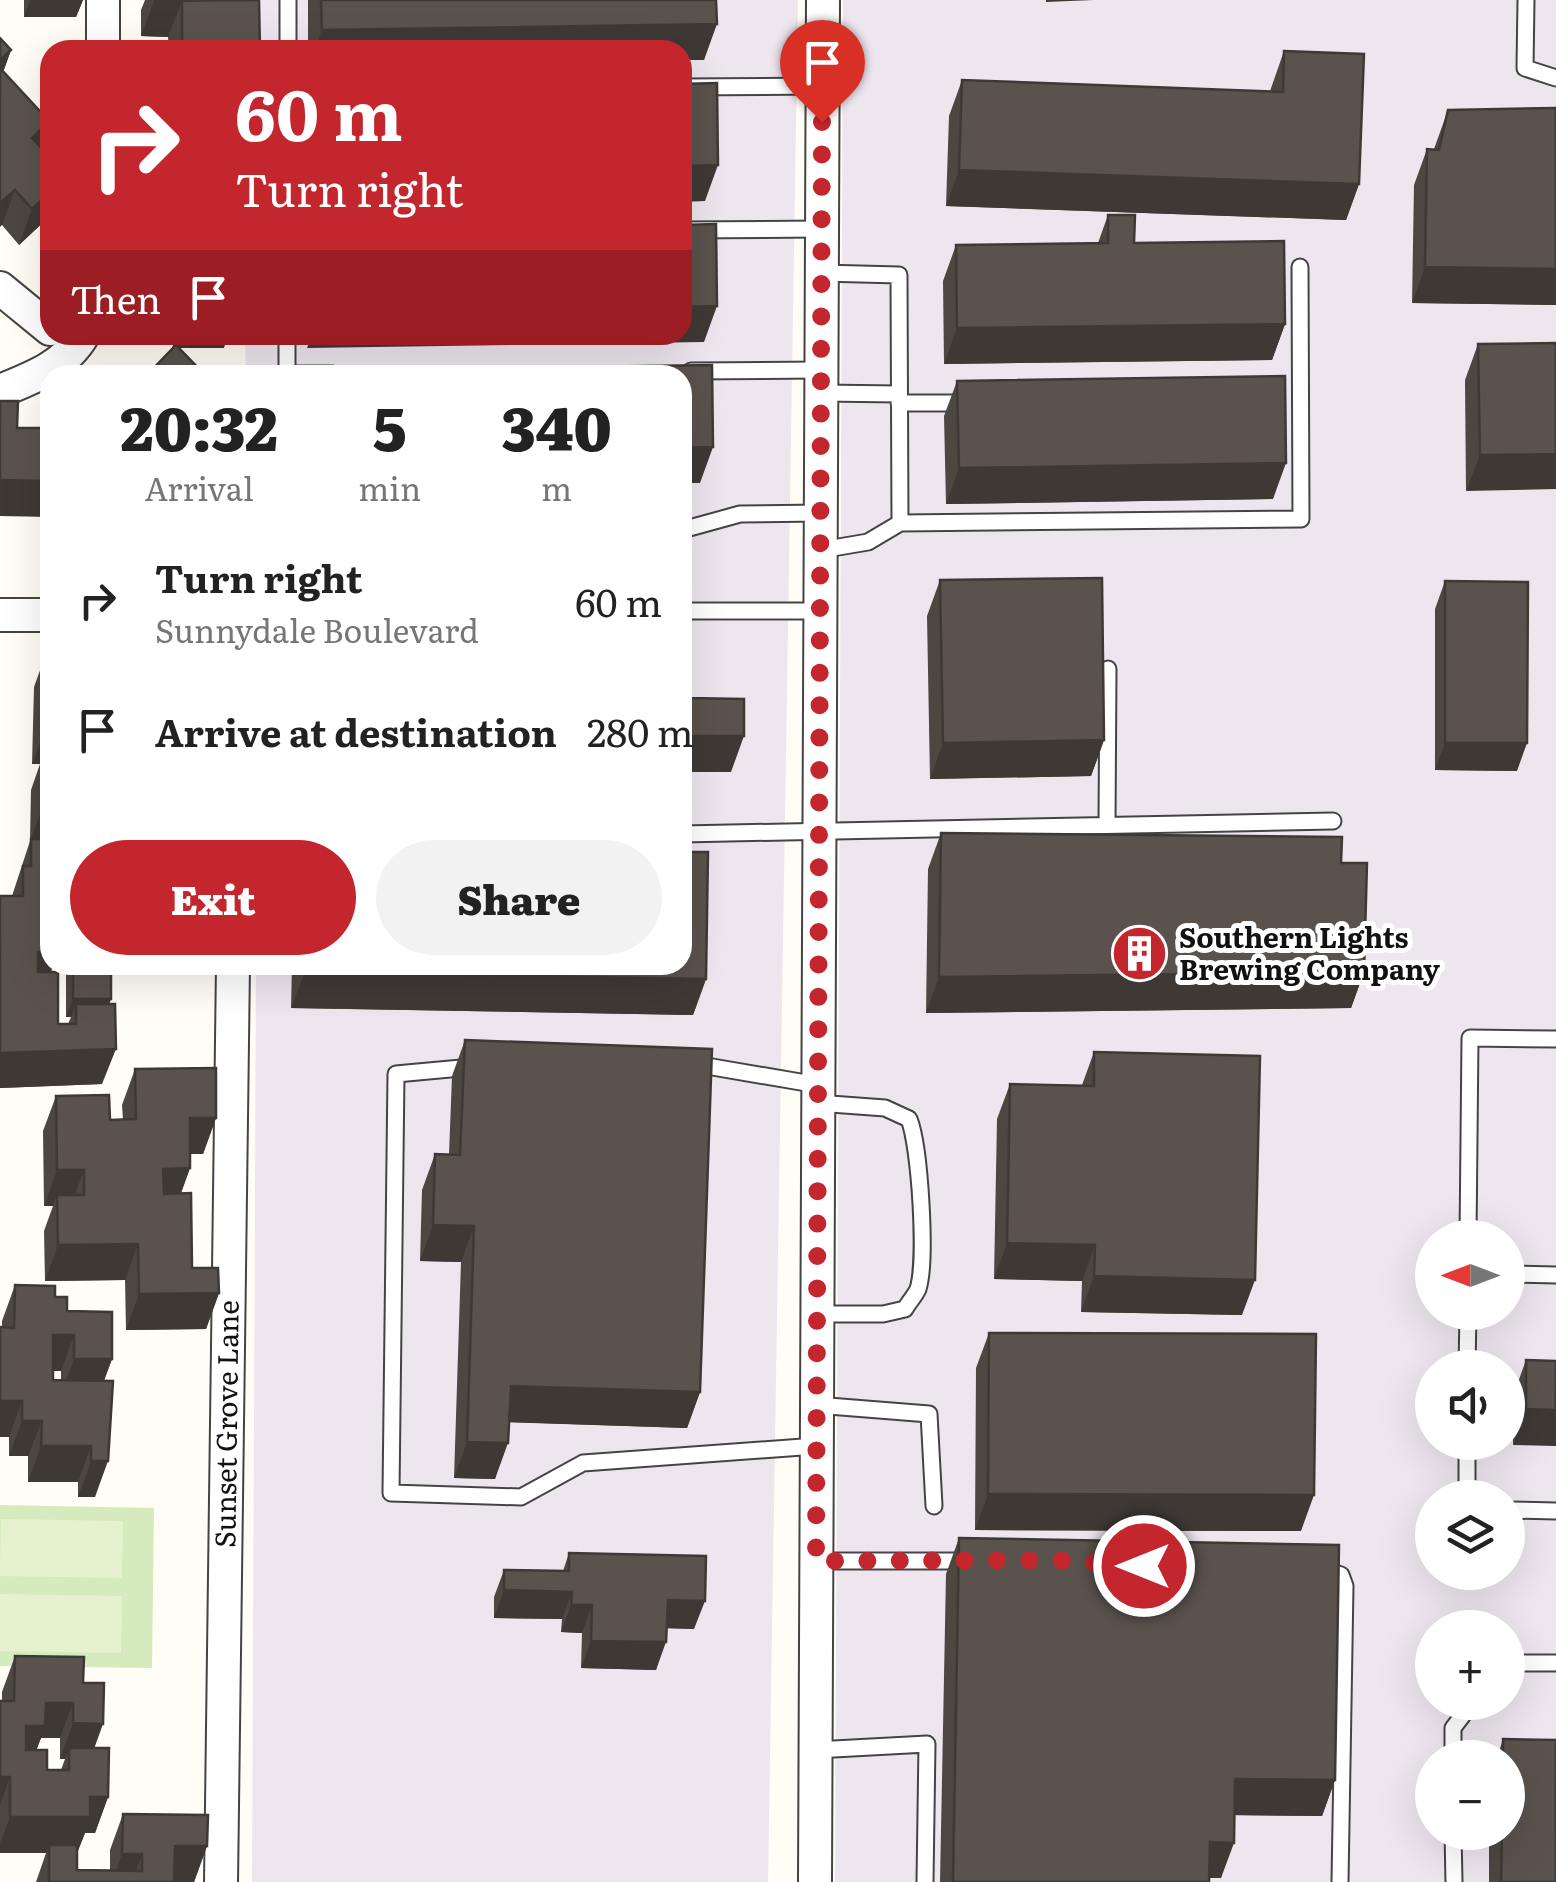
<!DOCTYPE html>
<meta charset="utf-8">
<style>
body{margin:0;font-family:Literata,serif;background:#f2f2f2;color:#222;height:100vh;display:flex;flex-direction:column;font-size:38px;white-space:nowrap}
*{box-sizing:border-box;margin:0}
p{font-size:32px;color:#767676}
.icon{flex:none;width:55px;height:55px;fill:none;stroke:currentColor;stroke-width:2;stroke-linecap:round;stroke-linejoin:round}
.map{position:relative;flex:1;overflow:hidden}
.drawer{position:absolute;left:40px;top:365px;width:652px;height:610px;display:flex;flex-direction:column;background:#fff;border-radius:30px;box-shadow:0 10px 40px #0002}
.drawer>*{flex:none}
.guide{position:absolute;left:40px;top:40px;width:652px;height:305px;border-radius:30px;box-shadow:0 10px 40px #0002;background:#c4262e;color:#fff;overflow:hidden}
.needle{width:65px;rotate:270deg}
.controls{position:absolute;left:1415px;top:1220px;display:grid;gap:20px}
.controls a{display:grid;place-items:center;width:110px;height:110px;border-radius:50%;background:#fff;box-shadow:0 10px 40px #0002;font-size:50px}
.pin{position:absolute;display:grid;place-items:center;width:85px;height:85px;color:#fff;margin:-102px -42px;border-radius:50% 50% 50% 0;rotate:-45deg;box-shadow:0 0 10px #0007}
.pin .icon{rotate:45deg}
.me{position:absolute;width:110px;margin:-55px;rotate:270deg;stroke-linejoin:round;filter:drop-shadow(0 0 8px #0008)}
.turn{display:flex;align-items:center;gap:35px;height:210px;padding:0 30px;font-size:45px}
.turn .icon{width:130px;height:130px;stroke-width:2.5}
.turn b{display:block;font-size:70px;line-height:85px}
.then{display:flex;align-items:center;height:95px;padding:0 30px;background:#0003;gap:20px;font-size:38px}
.eta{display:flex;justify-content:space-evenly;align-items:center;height:170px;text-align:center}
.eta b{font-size:60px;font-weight:800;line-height:70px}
.button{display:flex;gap:20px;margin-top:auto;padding:20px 30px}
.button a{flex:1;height:115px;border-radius:60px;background:#c4262e;color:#fff;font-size:40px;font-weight:800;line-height:115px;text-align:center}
.button a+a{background:#f2f2f2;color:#222}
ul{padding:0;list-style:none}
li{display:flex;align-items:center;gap:30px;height:130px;padding:0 30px}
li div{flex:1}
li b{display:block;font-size:38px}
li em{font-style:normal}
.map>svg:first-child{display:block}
</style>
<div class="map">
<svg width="1556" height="1882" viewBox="0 0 1556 1882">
<rect width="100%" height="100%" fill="#fffdf5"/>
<path fill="#eee6ef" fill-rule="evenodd" d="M250,0H798L768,1882H252L256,965H682V375H246L245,335H682V50H249Z
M843,0H1556V1882H835ZM1432,1238H1508V1312H1432ZM1432,1368H1508V1442H1432ZM1432,1498H1508V1572H1432ZM1432,1628H1508V1702H1432ZM1432,1758H1508V1832H1432Z"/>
<path fill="#d5ebbd" d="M0,1505L154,1508L152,1668L0,1666Z"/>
<path fill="#e6f2cf" d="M1,1519L123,1521L122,1578L0,1576Z
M0,1594L122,1596L121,1653L0,1651Z"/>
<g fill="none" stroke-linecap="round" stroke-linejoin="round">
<defs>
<path id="service" d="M1526,0L1525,68L1556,78
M288,50V0
M682,87L822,86
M682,230L821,229
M691,371L821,370
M287,374H333
M287,375V335
M821,393L899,394
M899,403H969
M900,523L1301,519L1300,267
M682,530L740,514L821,513
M821,550L868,542L900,523L899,275L821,273
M682,611H820
M1107,824L1108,669
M682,834L1333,821
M695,1064L818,1085
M472,1067L396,1074L391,1493L521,1497L583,1463L816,1446
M1468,1238L1470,1038L1556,1039
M1508,1274L1556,1275
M817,1314H883L905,1309C908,1303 915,1296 918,1289C927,1260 920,1147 909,1119L885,1108L817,1103
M1467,1368L1468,1312
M816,1405L929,1414L934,1506
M1467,1498V1442
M1508,1510L1556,1511
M816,1561H967
M1319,1568L1341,1575L1345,1586L1340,1882
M1508,1663H1556
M815,1750L927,1744L925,1882
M1453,1758V1728L1473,1702
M1453,1832L1454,1882"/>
<g id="minor">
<path d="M103,0V50"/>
<path d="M0,288L50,329"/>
<path d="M0,391C32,378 65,366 83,335"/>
<path d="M0,615H50"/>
<path id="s1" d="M221,1882L233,965"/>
<path d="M815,1882L823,0"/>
</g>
</defs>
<use href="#service" stroke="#444" stroke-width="19"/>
<use href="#minor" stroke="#444" stroke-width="36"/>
<use href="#service" stroke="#fff" stroke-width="15"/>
<use href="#minor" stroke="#fff" stroke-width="32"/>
</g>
<path fill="#4d4742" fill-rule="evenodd" d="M24,0H83L76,17H24Z
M145,0H259L260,50H169L168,37L141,36V10Z
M308,0H716L704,60H682V50H308Z
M0,38L11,50L3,72L40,147L50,157V216L19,245L2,225Z
M1284,51L1359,184L1346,220L946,206L949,116L962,80L1270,91Z
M1556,108V305L1412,303L1414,185L1427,149H1434L1448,110Z
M1108,215L1134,243L1285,324L1272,360L944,364L943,281L956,245L1098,243Z
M1556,343L1466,491L1465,380L1478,344Z
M957,381L1273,499L946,504L944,416Z
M940,580L1104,740L1091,776L930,779L927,616Z
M1445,581L1517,771L1435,770V609Z
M47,651L53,965L51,972L58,1024H68L71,1017H66V971L68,965H111V999L109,1004L102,1084L0,1088V896H12L30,841L31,790L40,764H32L34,687Z
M941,833L1341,863L1364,972L1351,1008L926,1013L928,869Z
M292,965H682L706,979L693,1015L291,1008Z
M465,1040L700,1392L687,1428L509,1422L495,1479L454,1478L461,1262L420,1261L422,1190L435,1154H449L452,1076Z
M1094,1052L1242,1315L1081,1312L1082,1281L994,1279L997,1119L1010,1084L1082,1085Z
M135,1069L216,1118L203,1154H190V1168L181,1193L192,1268L219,1293L206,1329L126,1330L125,1280L45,1281L44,1231L53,1206H44L43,1131L56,1096L110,1120H123L122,1105Z
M15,1285L55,1297L112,1359L104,1381L95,1497H78V1482H28V1456H9V1437H0V1327H2V1321ZM53,1371H61V1380H53Z
M989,1333L1301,1531L975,1530L976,1368Z
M1526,1360L1556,1361L1513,1445V1396Z
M959,1538L1335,1780L1322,1816L1234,1815L1221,1878H1209V1882H940L946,1574Z
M569,1553L694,1629L667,1628L656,1670L581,1668L582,1633L561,1632L562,1619L494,1618V1597L504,1570L563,1571Z
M15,1656L83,1683L94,1748L108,1797L95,1833H85L77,1853V1870L110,1871V1850L123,1814L207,1846L194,1882H36L46,1853H0V1701H2V1692ZM41,1738H60V1759H65L61,1770H47L36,1750Z
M1503,1739L1556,1882H1489V1832H1508V1758H1497Z"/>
<path fill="#3f3936" d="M30,0H83L76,17H24Z
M1046,0H1094L1046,2Z
M154,1H182L168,37L141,36Z
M717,24L704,60H682V50H314L322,30Z
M11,50L0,81V60Z
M49,121L36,157L32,138Z
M718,165L705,201L682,202V166Z
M959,170L1359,184L1346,220L946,206Z
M15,190L2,225L0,227V203Z
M50,192V216L19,245L32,209Z
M1425,267L1556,269V305L1412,303Z
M717,306L704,342L307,348L312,335H682V307Z
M1285,324L1272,360L944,364L957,328Z
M177,335H228L224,348H172Z
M713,447L700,483H682V448Z
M1556,454V489L1466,491L1480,455Z
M1286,463L1273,499L946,504L959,468Z
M0,480L50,481V517L0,516Z
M46,728H50V764L44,754L40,764H32Z
M682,736H744L731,772H682Z
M1104,740L1091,776L930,779L943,743Z
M1445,743H1527L1517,771L1435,770Z
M43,806H50V841H30Z
M38,952H50V965H53L45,988H24Z
M305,972L706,979L693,1015L291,1008Z
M1364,972L1351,1008L926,1013L939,977Z
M73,999H111L104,1017L76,1004L71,1017H66Z
M116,1049L102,1084L0,1088V1053Z
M190,1118H216L203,1154H176Z
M190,1168L177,1204L150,1205L163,1169Z
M57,1170H84L71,1206L57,1195L53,1206H44Z
M433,1225L474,1226L461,1262L420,1261Z
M1007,1243L1095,1245L1082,1281L994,1279Z
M138,1244L125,1280L45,1281L58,1245Z
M1094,1276L1255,1280L1242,1315L1081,1312Z
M219,1293L206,1329L126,1330L139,1294Z
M53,1335H74L61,1371H40Z
M74,1359H112L98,1395H61Z
M511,1386L700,1392L687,1428L498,1422Z
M0,1401H22L9,1437H0Z
M1526,1409L1556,1410V1446L1513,1445Z
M22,1421H42L28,1456H9Z
M467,1442L508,1443L495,1479L454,1478Z
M41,1446H91L78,1482H28Z
M91,1461H108L95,1497H78Z
M988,1494L1314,1495L1301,1531L975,1530Z
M504,1590L572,1592L562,1619L494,1618Z
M668,1600L705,1601L694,1629L658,1628Z
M571,1605H592L582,1633L561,1632Z
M591,1641L666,1642L656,1670L581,1668Z
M46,1703H73L60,1738H41L32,1762H13L26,1726Z
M73,1723L103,1724L90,1760L69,1748L65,1759H60Z
M0,1777H10L0,1805Z
M1235,1779L1335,1780L1322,1816L1222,1815Z
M90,1797H108L95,1833H85L77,1853L49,1845L46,1853H0V1843L10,1817Z
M1210,1842L1234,1843L1221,1878H1197Z
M175,1846H207L194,1882L162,1881Z
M122,1854H142L132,1882H112Z"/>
<path fill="#5a524d" stroke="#3f3936" stroke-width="2.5" d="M259,0L260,50H182V1H154Z
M321,0H716L717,24L322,30Z
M0,38L11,50L0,60Z
M1284,51L1364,54L1359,184L959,170L962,80L1283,92Z
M0,68L49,121L32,138L50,157V192L32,209L15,190L0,203Z
M717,83L718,165L682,166V84Z
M1556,108V269L1425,267L1427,149L1439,150L1448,110Z
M1108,215H1135L1134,243L1284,241L1285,324L957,328L956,245L1108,243Z
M716,224L717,306L682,307V225Z
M1556,343V454L1480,455L1478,344Z
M176,345L205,375H147Z
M712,365L713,447L682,448V375H317V371Z
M1285,376L1286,463L959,468L957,381Z
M0,401H18L17,428H50V481L0,480Z
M1102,578L1104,740L943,743L940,580Z
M1445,581L1528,582L1527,743H1445Z
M682,599H689V698L744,699V736H682Z
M47,651H50V728H46Z
M44,754H50V806H43Z
M941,833L1342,837L1341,863H1367L1364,972L939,977Z
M31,839H50V952H38V972H58V1024H76V1004H115L116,1049L0,1053V896H23V866H31Z
M682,852H708L706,979L305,972V965H682Z
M73,965H111V999H73Z
M465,1040L712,1049L700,1392L511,1386L508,1443L467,1442L474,1226L433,1225L435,1154L460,1155Z
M1094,1052L1260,1056L1255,1280L1094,1276L1095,1245L1007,1243L1010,1084L1094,1086Z
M216,1068V1118H190V1168L163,1169L164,1194L191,1193L192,1268H218L219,1293L139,1294L138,1244L58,1245L57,1195H84V1170H57L56,1096L109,1095L110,1120L136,1119L135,1069Z
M15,1285L55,1286V1297H67V1311L112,1312V1359H74V1335H53V1380L113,1381L108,1461H91V1446H41L42,1421H22V1401H0V1327L14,1328Z
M989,1333L1316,1334L1314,1495L988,1494Z
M1526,1360L1556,1361V1410L1526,1409Z
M959,1538L1339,1545L1335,1780L1235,1779L1234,1843L1210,1842L1209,1882H953Z
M569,1553L706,1556L705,1601L668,1600L666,1642L591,1641L592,1605H571L572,1592L504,1590V1570L569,1571Z
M15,1656L84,1657L83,1683H104L103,1724L73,1723V1703H46L45,1726H26V1750H47V1770H69V1748H109L108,1797H90V1817H10V1777H0V1701H14Z
M1503,1739L1556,1740V1882H1501L1502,1832H1508V1758H1503Z
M123,1814L208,1815L207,1846H175L174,1882H49V1845H77V1870L142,1871V1854H122Z"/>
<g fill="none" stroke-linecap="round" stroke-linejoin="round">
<path stroke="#c4262e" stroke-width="18" stroke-dasharray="0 32.4" d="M822,122L816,1561L1057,1560L1144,1566"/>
</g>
<defs>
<symbol id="building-disc" viewBox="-11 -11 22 22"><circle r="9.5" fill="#c4262e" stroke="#fff"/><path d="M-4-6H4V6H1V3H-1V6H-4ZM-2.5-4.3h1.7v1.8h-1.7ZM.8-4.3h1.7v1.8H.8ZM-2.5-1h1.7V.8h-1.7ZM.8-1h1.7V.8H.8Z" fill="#fff"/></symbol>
</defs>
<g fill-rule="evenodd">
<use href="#building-disc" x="1108" y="922" width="63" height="63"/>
</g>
<g text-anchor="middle" stroke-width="10" stroke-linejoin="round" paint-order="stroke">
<g font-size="28" font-weight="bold" fill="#111" stroke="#fff" text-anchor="start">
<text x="1179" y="948">Southern Lights<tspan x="1179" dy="32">Brewing Company</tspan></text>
</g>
<g font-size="28" fill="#111" stroke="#fff">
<text dy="10" stroke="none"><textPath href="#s1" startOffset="458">Sunset Grove Lane</textPath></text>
</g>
</g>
</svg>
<div class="controls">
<a><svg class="needle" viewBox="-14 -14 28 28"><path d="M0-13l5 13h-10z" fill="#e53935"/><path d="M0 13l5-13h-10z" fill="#767676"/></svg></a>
<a><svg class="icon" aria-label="sound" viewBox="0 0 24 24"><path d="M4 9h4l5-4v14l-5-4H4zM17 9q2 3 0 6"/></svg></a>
<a><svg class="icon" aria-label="layers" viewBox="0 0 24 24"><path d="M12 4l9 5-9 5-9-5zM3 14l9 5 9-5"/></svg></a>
<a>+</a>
<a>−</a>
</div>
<div class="pin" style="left:822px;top:122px;background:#d93025"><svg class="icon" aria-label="arrive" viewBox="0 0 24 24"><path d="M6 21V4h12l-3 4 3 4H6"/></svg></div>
<svg class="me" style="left:1144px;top:1566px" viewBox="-20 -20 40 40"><circle r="17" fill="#c4262e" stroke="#fff" stroke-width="3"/><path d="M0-11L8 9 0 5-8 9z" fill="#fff"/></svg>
<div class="guide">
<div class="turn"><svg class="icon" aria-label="right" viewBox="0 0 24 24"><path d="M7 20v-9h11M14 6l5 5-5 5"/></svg><div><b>60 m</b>Turn right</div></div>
<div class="then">Then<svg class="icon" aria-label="arrive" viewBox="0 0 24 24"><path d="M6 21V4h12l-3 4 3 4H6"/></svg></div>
</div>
<section class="drawer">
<div class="eta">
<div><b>20:32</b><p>Arrival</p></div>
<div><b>5</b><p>min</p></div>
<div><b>340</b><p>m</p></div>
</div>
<ul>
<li><svg class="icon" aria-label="right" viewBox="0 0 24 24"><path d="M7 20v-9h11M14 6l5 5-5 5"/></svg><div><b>Turn right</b><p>Sunnydale Boulevard</p></div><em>60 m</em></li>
<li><svg class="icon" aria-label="arrive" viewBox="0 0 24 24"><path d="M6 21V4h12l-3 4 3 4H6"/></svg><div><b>Arrive at destination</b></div><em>280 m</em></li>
</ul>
<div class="button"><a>Exit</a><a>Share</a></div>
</section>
</div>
